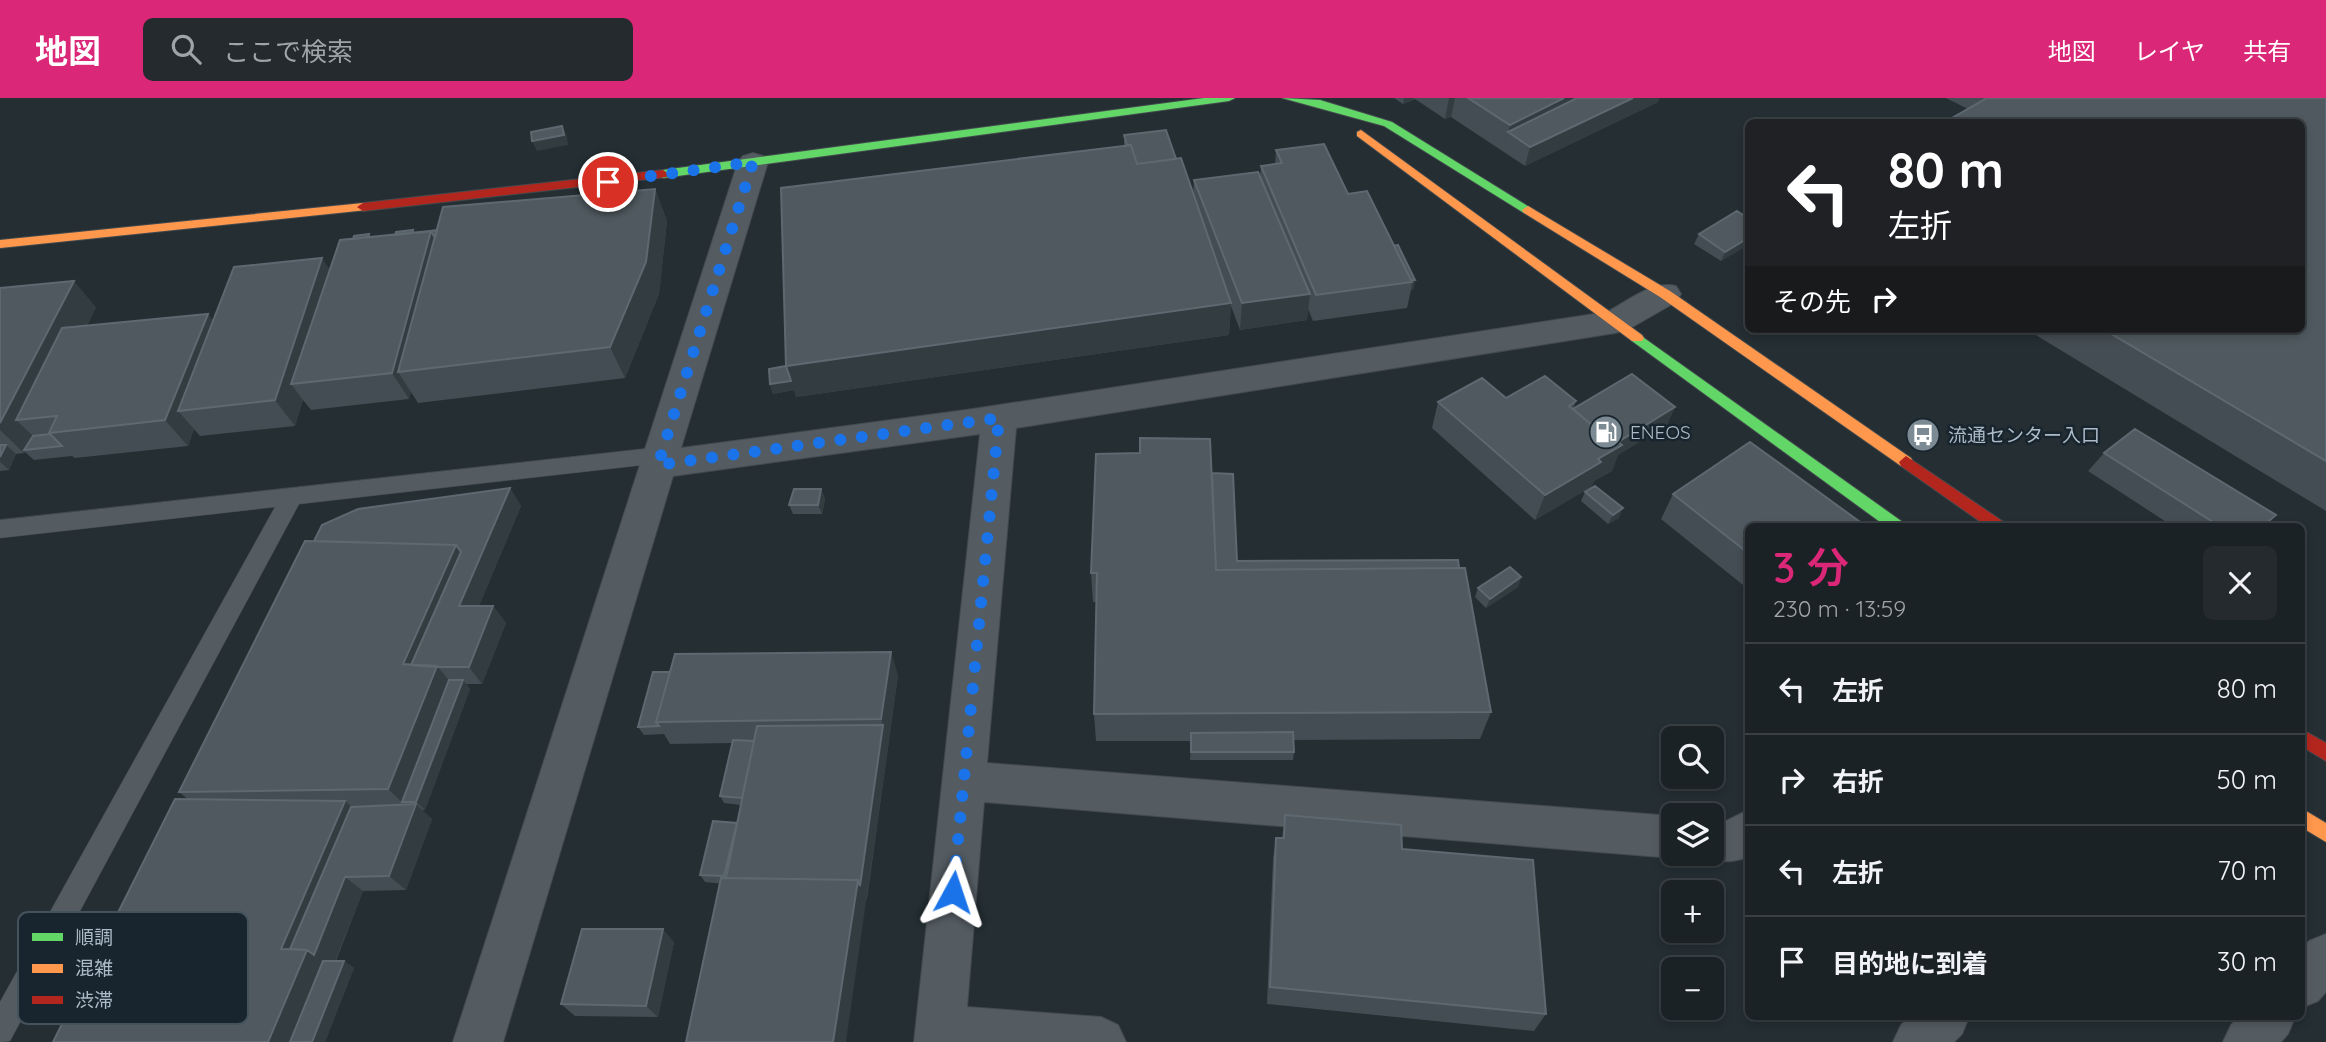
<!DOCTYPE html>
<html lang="ja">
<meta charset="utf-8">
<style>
body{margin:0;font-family:Quicksand,"Noto Sans JP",sans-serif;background:#242a2e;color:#f1f3f6;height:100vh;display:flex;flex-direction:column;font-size:26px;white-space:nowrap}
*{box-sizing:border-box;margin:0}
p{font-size:23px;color:#a0a4a7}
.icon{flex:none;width:38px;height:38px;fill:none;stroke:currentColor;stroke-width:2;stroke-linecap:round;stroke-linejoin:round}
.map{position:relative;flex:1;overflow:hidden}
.details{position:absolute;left:1745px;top:425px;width:560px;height:497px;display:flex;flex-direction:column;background:#1b2226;border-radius:10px;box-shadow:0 4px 10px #0003,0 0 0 2px #393f43}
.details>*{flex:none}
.guide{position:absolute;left:1745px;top:21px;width:560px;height:214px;border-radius:10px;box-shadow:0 4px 10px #0003,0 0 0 2px #393f43;background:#202124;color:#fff;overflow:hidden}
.tools{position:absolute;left:1661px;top:628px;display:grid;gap:14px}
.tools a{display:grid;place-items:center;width:63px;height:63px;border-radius:10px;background:#1b2226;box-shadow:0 4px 10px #0003,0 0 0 2px #393f43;font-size:35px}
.pin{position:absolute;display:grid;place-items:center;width:60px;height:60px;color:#fff;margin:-30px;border:4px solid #fff;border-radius:50%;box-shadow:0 2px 7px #0007}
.me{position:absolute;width:77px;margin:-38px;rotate:5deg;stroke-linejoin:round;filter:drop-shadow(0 0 5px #0008)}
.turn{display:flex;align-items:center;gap:24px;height:147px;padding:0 28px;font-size:32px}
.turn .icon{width:91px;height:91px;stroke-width:2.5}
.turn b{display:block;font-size:49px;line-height:60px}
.then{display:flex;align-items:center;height:66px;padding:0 28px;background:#0003;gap:14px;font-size:26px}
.round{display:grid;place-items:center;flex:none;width:74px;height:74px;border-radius:10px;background:#242a2e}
.overview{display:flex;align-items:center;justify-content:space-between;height:119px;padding:0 28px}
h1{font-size:42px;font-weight:600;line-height:52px;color:#db2777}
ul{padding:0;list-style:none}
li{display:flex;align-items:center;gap:21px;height:91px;padding:0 28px;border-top:2px solid #393f43}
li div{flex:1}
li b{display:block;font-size:26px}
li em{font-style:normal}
header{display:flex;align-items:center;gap:42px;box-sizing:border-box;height:98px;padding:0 35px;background:#db2777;color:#fff}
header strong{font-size:33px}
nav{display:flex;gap:38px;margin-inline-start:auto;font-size:24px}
.search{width:490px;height:63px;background:#242a2e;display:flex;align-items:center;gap:18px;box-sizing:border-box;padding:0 24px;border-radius:10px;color:#a0a4a7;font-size:26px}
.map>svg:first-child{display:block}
</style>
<header>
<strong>地図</strong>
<div class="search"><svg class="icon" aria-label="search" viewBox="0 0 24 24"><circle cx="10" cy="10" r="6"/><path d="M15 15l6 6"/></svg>ここで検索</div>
<nav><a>地図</a><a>レイヤ</a><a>共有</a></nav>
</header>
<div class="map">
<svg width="2326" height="944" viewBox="0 0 2326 944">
<rect width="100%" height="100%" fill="#242e33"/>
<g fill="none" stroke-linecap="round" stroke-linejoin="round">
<defs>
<path id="lane" d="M661,349L668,351L672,357L668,363L661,365L299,406L10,943L0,944V904L275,409L0,440V422Z"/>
<path id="street" d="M753,55L763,58L768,64L681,350L973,311L1607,214C1628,203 1652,182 1676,188L1681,196L1676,204L1627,232L1615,235L1016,330L987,665L1673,718V756H1682L1673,760L984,704L967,909L1101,919L1118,927L1126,944H914L980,336L673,378L503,944H453L738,64L743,58Z
M1748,712V759C1729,766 1715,764 1696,757L1712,756V722L1726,723Z
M2326,836V894L2318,903L2301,910V851L2309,843Z
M1909,919H1969L1962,936L1954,944H1893L1901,927Z
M2238,919H2295L2288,936L2281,944H2223L2231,927Z"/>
<path id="fast" d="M1204,0H1235L1229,3L663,80L657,76L663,72Z
M1282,0L1320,2L1392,24L1534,112L1528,116L1524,115L1384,28Z
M1637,235L1904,425L1907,429H1887L1632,243L1630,240L1632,237Z"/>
<path id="slow" d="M1361,32L1642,237L1644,240L1642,243H1632L1357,38V34Z
M363,105L367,106V112L0,150V142Z
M1528,108L1670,193L1911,360L1913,364L1911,368H1901L1660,199L1524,115L1522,112Z
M2301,710L2326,725V744L2301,729Z"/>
<path id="jam" d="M663,72L669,76L667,79L363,113L357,109L363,105Z
M1906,358L2005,425L2008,429H1988L1901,368L1899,364Z
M2301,631L2326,645V663L2301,648Z"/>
</defs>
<use href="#lane" stroke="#434a4e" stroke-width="1"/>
<use href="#street" stroke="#434a4e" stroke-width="2"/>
<use href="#fast" stroke="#434a4e" stroke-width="2"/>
<use href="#slow" stroke="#434a4e" stroke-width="2"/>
<use href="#jam" stroke="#434a4e" stroke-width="2"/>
<use href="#lane" fill="#545c62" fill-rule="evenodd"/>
<use href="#street" fill="#545c62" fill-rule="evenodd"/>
<use href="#fast" fill="#63d668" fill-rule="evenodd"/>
<use href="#slow" fill="#ff974d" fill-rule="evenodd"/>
<use href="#jam" fill="#b3261e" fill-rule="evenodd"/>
</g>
<path fill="#444d53" d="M1394,0H1659L1658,4L1525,68L1451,19L1445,21L1415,1L1403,6Z
M1946,0H2326V413L2026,231H2301L1968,11Z
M1124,37L1176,61L1193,96L1194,82L1260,79L1261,68L1275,66L1276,52L1348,96L1394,148L1415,182L1413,192H1411L1407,210L1313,223L1308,211L1307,222L1240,232L1231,208L1229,237L796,299L794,292L773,296L770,286L786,268L1124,48Z
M655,91L667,123L659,196L625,280L418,305L411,294L409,301L311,312L303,302L295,328L200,338L194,331L188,348L75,360L72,358L34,362L25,354L24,355L16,356L9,372L0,373V190L96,209L87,228L213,222L331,169L353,141L369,136L371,139L437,132Z
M1748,120V147L1721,163L1694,146L1699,136Z
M1506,300L1576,303L1573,311L1675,309L1667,327L1618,357L1612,373L1594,383L1591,389L1535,422L1432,330L1438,304Z
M2104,355L2263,429H2174L2088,373Z
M1212,375L1237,463L1491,614L1480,641L1293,642L1294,654L1293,662H1190L1191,643H1096L1094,616L1096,504H1093L1091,475Z
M510,390L521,408L479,508H493L506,525L482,586H466L470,591L425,712H422L432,721L406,792L363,793L336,863H344L354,870L325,944H53L189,702L179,694L314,443Z
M821,391L825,401L822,416H793L789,407Z
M1585,394L1619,420L1608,426L1581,403Z
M1673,396L1748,429V491L1661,421Z
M1521,479L1518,489L1486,510L1475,499L1478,490Z
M670,574L898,577L867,801L705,784L700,777L737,726L741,707L724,705L720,698L732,645L670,646L664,636L644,637L638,629Z
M1285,717L1402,751L1546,916L1534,933L1267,906L1273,760L1276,740H1282Z
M674,844L658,919L575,918L561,906Z"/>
<path fill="#323c41" d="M1404,0H1415L1403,6Z
M1449,0H1455L1451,19L1445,21Z
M1564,0H1605L1508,34L1503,53L1510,27Z
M1633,0H1659L1658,4L1525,68L1530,49Z
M562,28L567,38L568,47L537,53L532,43Z
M655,91L667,123L659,196L625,280L610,249Z
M431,133L446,159L398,274L411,294L409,301L392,275Z
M1748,140V147L1721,163L1725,154Z
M322,160L333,176L291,286L303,302L295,328L275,302Z
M1415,182L1413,192H1411L1412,184L1400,186Z
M74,183L96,209L42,319L16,322L33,338L24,352L25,354L24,355L0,332V325Z
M1310,196L1307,222L1240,232L1242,205Z
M1231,205L1229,237L796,299L794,292L773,296L770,286L786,268Z
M208,216L229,242L178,313L194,331L188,348L165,322Z
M1675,309L1667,327L1618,357L1612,373L1594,383L1591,389L1535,422L1545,397L1598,361L1608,350Z
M6,347L16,356L9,372L0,364V359Z
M510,390L521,408L472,525L459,508Z
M821,391L825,401L822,416L818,407Z
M1623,410L1619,420L1608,426L1613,417Z
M456,447L474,471L411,569L403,566Z
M1521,479L1518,489L1486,510L1490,501Z
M493,508L506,525L482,586L469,569Z
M891,554L898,577L889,643L881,621Z
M437,568L456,591L402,704L388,691Z
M463,582L470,591L425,712L416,704Z
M883,627L889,643L846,944H833L858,782Z
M345,703L368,723L345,779L363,793L303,944H268L281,851Z
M416,706L432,721L406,792L389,778Z
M663,831L674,844L658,919L646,908Z
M344,863L354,870L325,944H312Z"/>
<path fill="#4f595f" stroke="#5e6870" stroke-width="2" d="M1468,0H1564L1510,27Z
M1577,0H1633L1530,49L1508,34Z
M1987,0H2326V363L2103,231H2301V24H1945Z
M562,28L564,37L532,43L531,34Z
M1166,32L1176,61L1137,66L1131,47H1127L1124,37Z
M1324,46L1348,96L1367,93L1412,184L1316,197L1261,68L1282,65L1276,52Z
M1131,47L1137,66L1181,60L1231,205L786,268L781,90Z
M1258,74L1310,196L1242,205L1194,82Z
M655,91L646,164L610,249L398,274L443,109Z
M1737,113L1748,120V140L1725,154L1699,136Z
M413,132L412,135L395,137L396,134Z
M437,132L435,140L431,133L417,135Z
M431,133L392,275L291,286L340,142Z
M369,136L368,139L353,141L354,138Z
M1398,147L1415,182H1411L1394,148Z
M322,160L275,302L178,313L234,169Z
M74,183L0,325V190Z
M208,216L165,322L49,335L57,318L16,322L62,230Z
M786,268L791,283L770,286L769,271Z
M1632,276L1675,309L1618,344L1615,341L1611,343L1573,311Z
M1545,278L1576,303L1569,308L1611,343L1615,341L1622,347L1598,361L1601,364L1545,397L1438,304L1482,280L1506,300Z
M2135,331L2276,417L2262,429H2221L2104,355Z
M50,336L62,348L24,352L33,338Z
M1140,340L1210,341L1216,472L1465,470L1491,614L1094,616L1097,475H1091L1096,356L1140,355Z
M1750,344L1867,429H1748V455L1673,396Z
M0,347H6L0,359Z
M1212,375L1233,376L1237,463L1458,462L1459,470L1216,472Z
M1595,388L1623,410L1613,417L1585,394Z
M510,390L459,508H493L469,569H436L411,567L461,454L456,447L314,443L322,427L358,411Z
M794,391H821L818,407H789Z
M305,443L456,447L403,566L437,568L388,691L179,694Z
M1510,469L1521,479L1490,501L1478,490Z
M891,554L881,621L656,624L675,556Z
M653,574H670L656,624L659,628L638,629Z
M449,582H463L416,704H402Z
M883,627L860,788L858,782L726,780L757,628Z
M1293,634L1294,654H1191V635Z
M733,642L754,643L742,700L720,698Z
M175,701L345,703L281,851L307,852L268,944H53Z
M416,706L389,778L345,779L314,857L307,852L290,851L351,709Z
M1285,717L1401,727L1402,751L1533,762L1546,916L1270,889L1276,740H1284Z
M713,723L737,725L724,778L700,777Z
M721,780L858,782L833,944H686Z
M582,831H663L646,908L561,906Z
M323,863H344L312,944H290Z"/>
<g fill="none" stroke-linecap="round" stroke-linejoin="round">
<path stroke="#1a73e8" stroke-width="12" stroke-dasharray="0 21.6" d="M608,84L753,64L658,367L999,320L953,794"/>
</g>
<defs>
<symbol id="fuel-disc" viewBox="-11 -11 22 22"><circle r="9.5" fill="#7c8a93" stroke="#18252e"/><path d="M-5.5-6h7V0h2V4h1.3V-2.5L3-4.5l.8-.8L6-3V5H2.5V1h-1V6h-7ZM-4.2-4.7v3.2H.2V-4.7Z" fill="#fff"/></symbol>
<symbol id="bus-disc" viewBox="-11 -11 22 22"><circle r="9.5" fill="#7c8a93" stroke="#18252e"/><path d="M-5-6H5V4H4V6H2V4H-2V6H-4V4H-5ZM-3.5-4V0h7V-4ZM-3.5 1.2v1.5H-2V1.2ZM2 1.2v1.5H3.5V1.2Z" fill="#fff"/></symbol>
</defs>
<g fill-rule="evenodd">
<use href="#fuel-disc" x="1587" y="315" width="38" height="38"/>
<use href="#bus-disc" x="1904" y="318" width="38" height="38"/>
</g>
<g text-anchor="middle" stroke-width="5" stroke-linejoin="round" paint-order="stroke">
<g font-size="19" fill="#acbbc7" stroke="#18252e" text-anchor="start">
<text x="1630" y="341">ENEOS</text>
<text x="1948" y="344">流通センター入口</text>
</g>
</g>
<rect x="18" y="814" width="230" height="112" rx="10" fill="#18252e" stroke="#44525c" stroke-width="2"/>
<rect x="32" y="835" width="31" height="8" fill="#63d668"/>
<rect x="32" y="866" width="31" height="9" fill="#ff974d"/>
<rect x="32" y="898" width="31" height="8" fill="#b3261e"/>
<g font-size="19" fill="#acbbc7">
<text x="75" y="846">順調</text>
<text x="75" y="877">混雑</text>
<text x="75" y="909">渋滞</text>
</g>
</svg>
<div class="tools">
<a><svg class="icon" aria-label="search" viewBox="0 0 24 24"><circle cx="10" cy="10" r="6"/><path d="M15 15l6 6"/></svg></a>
<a><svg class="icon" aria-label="layers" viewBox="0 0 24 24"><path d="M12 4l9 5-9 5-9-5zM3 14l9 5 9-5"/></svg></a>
<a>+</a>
<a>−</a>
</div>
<div class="pin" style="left:608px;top:84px;background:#d93025"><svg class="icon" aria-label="arrive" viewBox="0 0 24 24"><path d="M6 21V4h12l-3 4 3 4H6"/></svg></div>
<svg class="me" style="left:953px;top:794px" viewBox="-20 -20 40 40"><path d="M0-17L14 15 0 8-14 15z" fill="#1a73e8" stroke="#fff" stroke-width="4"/></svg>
<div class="guide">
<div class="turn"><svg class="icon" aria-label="left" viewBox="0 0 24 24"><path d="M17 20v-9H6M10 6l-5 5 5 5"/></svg><div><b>80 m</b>左折</div></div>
<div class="then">その先<svg class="icon" aria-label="right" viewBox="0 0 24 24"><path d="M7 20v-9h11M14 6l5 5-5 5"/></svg></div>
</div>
<section class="details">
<div class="overview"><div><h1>3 分</h1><p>230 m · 13:59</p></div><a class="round"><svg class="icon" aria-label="close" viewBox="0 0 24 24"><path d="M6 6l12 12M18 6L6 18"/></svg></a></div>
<ul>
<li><svg class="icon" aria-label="left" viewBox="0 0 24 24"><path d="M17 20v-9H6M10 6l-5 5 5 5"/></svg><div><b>左折</b></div><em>80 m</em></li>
<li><svg class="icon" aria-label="right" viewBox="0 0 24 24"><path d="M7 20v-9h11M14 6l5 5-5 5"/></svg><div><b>右折</b></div><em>50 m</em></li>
<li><svg class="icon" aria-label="left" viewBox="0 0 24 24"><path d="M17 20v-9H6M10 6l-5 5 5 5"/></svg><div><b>左折</b></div><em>70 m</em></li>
<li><svg class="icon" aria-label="arrive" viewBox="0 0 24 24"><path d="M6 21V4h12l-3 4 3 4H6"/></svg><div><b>目的地に到着</b></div><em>30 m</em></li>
</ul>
</section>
</div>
